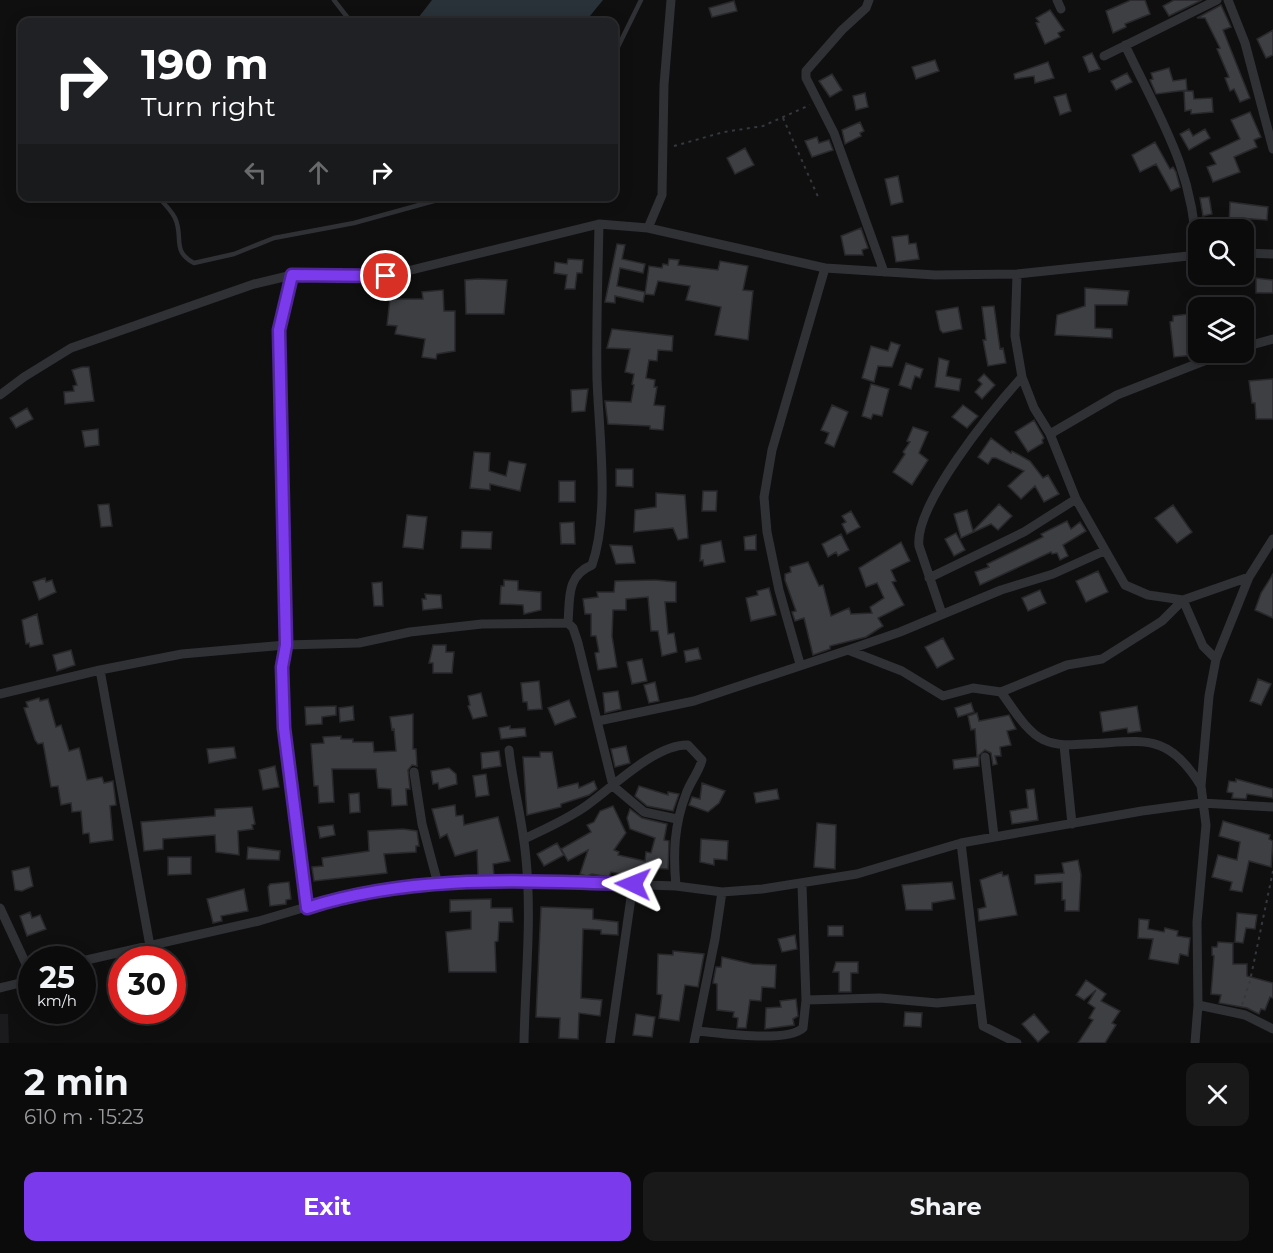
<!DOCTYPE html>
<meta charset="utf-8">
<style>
body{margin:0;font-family:Montserrat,sans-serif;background:#19191a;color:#f1f3f6;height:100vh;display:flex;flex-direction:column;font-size:22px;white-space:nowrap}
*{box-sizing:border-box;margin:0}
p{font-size:20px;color:#9a9b9d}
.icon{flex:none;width:33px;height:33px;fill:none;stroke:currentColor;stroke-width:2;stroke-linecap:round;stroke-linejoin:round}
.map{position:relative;height:1043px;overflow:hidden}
.side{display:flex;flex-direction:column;background:#0b0b0c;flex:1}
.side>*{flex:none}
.guide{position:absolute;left:18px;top:18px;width:600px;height:183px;border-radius:12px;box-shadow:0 3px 15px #0003,0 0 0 2px #2b2b2d;background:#202124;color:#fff;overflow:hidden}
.fabs{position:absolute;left:1188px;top:219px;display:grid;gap:12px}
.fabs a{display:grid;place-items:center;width:66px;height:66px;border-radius:12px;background:#0b0b0c;box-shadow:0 3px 15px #0003,0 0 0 2px #2b2b2d;font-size:30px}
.speed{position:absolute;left:18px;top:946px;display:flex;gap:12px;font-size:30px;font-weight:700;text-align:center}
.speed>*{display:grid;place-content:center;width:78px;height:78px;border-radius:50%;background:#0b0b0c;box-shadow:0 3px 15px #0003,0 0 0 2px #2b2b2d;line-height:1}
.speed small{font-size:15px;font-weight:400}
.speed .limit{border:9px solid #d22;background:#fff;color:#111}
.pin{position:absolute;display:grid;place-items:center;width:51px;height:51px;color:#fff;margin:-26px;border:3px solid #fff;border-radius:50%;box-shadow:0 2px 6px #0007}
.me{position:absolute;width:66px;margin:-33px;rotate:272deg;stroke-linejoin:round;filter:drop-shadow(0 0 4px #0008)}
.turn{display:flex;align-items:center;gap:21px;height:126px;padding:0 24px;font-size:27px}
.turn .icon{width:78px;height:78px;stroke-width:2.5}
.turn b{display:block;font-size:42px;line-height:51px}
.lanes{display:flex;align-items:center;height:57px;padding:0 24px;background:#0003;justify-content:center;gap:30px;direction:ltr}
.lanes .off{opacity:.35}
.round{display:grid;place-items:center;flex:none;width:63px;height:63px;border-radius:12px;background:#19191a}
.overview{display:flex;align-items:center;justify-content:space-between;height:102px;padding:0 24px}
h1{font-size:36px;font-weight:700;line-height:45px}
.primary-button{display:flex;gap:12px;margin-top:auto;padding:12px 24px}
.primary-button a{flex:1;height:69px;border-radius:12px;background:#7c3aed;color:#fff;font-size:24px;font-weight:700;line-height:69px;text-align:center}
.primary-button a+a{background:#19191a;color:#f1f3f6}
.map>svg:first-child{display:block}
</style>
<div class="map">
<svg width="1273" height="1043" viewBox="0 0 1273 1043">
<rect width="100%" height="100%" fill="#0f0f10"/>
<path fill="#1b1b1d" d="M0,1014H8L9,1043H0Z"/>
<path fill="#293238" d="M432,0H603L585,22H415Z"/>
<path fill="#3e3f43" stroke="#29292c" stroke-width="1.5" d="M1131,0H1145L1150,14L1125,24L1126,27L1113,33L1106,11Z
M1174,0H1202L1169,16L1163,6Z
M734,1L737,11L712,17L709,8Z
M1221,5L1231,27L1223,30L1250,98L1240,102L1234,89L1230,91L1225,78L1229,77L1217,49L1220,48L1205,18H1197Z
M1050,10L1064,30L1058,33L1060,37L1045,44L1036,23L1039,22L1036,18Z
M1273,30V55L1266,58L1257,39Z
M1092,53L1100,69L1089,72L1083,57Z
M935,60L939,71L916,79L912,67Z
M1048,62L1054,78L1035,83L1034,76L1015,79L1014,74Z
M1169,68L1173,81L1186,79L1187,90L1156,94L1150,80L1153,79L1151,73Z
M1127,73L1132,82L1116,90L1111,81Z
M832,74L842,90L830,97L819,81Z
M1184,91H1193L1194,99L1212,98L1213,112L1191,114V110L1185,111Z
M865,93L868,107L856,110L853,96Z
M1066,94L1071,111L1060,115L1054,97Z
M1250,112L1261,137L1254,140L1257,147L1234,157L1240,172L1213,182L1207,167L1216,164L1210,153L1240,139L1231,120Z
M860,122L864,131L860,133L861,136L845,144L842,130Z
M1189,129L1193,136L1205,129L1210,138L1189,150L1180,134Z
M817,137L819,143L829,140L833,150L812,157L805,141Z
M1155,142L1170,169L1173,167L1176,172L1180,187L1171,191L1156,164L1140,172L1132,155Z
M745,148L754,165L735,174L727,158Z
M898,176L903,202L891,205L885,179Z
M1209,197L1212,214L1203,216L1200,198Z
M1230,202L1268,207L1267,220L1238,218V226L1229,225Z
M861,228L868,248L862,250L863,255H845L841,236Z
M908,235L909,244L916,243L919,259L896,262L892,237Z
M617,244L625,245L622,259L645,264L643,273L620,268L617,286L645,292L643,302L615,296V303L605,302Z
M568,259L583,260L582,273H577L575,289H565L567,275L554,273L555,262L567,264Z
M669,259L679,260L678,265L718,270L720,261L748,266L743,290L753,291L748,340L715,335L721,307L686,300L690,286L658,281L654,295L645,294L649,266L662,268L663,264L668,265Z
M1256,278L1273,280V293H1256Z
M478,279L507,280L504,314H466L465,280Z
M1085,288L1129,291L1127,305H1095V328L1112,329V338L1055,335L1057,315L1085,306Z
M443,290L444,311H455V351L437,354L436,359L422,357L425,339L395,334L397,326L387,325L390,299H423L422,292Z
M994,306L1000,349L1003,348L1006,363L988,366L983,340H986L982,307Z
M958,307L962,329L943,333L940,330L936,311Z
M1189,314L1195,355L1174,357L1170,322L1173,321V316Z
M612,329L673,336L672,351L658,350L657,361L649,360L646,378L655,380L654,387H657L654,405L665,406L663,430L650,429V426L608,424L605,401L631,402L634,385L632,384L634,374L625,372L630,349L607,348Z
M891,342L900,345L892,367L878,366L874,382L862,378L871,346L888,351Z
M939,358L949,361L946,376L961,379L959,391L935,387Z
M906,363L923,369L920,378L915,376L911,389L899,385Z
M82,367H89L94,401L65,404L64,392L74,391L73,386L77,385L72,370Z
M984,374L995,385L982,399L975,392L982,384L978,380Z
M1273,379V419H1256L1255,403H1252L1249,381Z
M871,384L889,389L882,416L873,414L871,419L862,416Z
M588,389L585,411L572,412L571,390Z
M832,405L848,412L834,447L825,443L829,433L821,430Z
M963,405L978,416L967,428L952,417Z
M27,408L33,419L16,428L10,418Z
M1034,420L1044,438L1042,440L1043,443L1028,452L1015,432Z
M913,427L928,432L919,453L928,460L912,485L893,472L905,454L903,452L910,442L907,441Z
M98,429L99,445L85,447L82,431Z
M991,438L1011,453L1012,451L1030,461L1043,478L1048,475L1059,494L1044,502L1035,486L1021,499L1008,486L1024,471L996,458H992L988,464L978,457Z
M474,452L490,453L489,471L506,476L509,461L526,464L520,491L490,484V490L470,488Z
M616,469H633V487L616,486Z
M559,481H575V502H559Z
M703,491H717L716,511H702Z
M656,493L685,495L688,538L678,540L673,528L634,532L635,510L656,507Z
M109,504L112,526L101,527L98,505Z
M999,504L1012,516L998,530L991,524L961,538L954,514L967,510L973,531Z
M1173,505L1192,532L1177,543L1155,518Z
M851,511L860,527L847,534L842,524L846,522L842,516Z
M407,515L427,517L423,549L403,547Z
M1067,521L1071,529L1080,522L1086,531L1063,545L1068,556L1060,560L1057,553L1052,554L1051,552L980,585L975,572L989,567L987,564L1043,537L1041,534Z
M574,522L575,544H561L560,523Z
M462,531L492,532L491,549L461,548Z
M956,533L965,550L954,556L945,539Z
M841,534L849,550L838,556L836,552L828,557L822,544Z
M756,535V550H745L744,537Z
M721,541L725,562L704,566L703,560L700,561L701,545Z
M901,542L910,561L891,570L896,581L892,582L904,605L878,618L883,626L866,637L830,646V649L813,655L804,618L795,621L792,612L796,611L785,580V574L791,572L790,567L808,562L819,586L823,585L831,616L849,608L851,614L872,613L870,607L884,598L877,583L866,587L859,568Z
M610,545L632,546L635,563L616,564Z
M1098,571L1108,592L1086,602L1076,581Z
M1273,574V618L1255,610L1261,593Z
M45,578L46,582L52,580L56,592L39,600L33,582Z
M504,580L518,581V590L541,592V610L524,614L523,605L500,604L501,586H504Z
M655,580L676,582V602H665L668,634L674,633L677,652L662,656L658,631H651L648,597L626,599V610H613L612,636L617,667L598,670L595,653L599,652L596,636H591V614H585L583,599L598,597L597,592H614L615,581Z
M382,582L383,606H374L372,583Z
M769,588L776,615L751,621L746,598L758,595L757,591Z
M1040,590L1046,603L1028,611L1022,598Z
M425,594L441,595L442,608L423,610L422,599H426Z
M37,614L43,644L30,647L29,643L26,644L22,620Z
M943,638L954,659L937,668L925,647Z
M433,645H446V652H454L452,673H433V663H429Z
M698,648L701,659L686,662L684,651Z
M71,650L75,665L57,671L53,655Z
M642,659L647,681L632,684L627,662Z
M1258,679L1271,684L1261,705L1250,701Z
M539,681L542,709L528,710L527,702H523L521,683Z
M655,682L659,701L649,703L644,685Z
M618,691L621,709L605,713L603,693Z
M481,693L487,716L473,719L468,706L470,705L468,696Z
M39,698L40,701L48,699L56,727L61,725L69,751L79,748L80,751L87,780L102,777L104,783L113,781L116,805L110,806L113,840L90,843L89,833L83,834L81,811L72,812L71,803L61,805L58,786L51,787L43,743L38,744L35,740L24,708L28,707L26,702Z
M569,700L576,717L555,725L548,708Z
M971,703L974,712L958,717L955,708Z
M336,706V715L322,717V724L306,725L305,707Z
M353,706L354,720L340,722L339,708Z
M1137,706L1141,731L1128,733L1127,728L1103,732L1100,712Z
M977,713L979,721L1009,715L1016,729L1007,731L1011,745L1000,747L1001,756H995L997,764L993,765L991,753L985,750L979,755V766L954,769L953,760L977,757L975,729L971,730L968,716Z
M413,714V749H416L417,766L412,765L408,770L410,789H406L407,805L392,806L391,789L378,788L376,769H332L334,802L319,803L318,786H314L311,744L324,743L323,737L341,736V739H353V742H373L374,752L396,751L394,729L392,730L390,717Z
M510,726V729L525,728L526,736L501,739L499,728Z
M626,746L630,763L615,767L611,749Z
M234,747L236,758L209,763L207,749Z
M499,751L501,766L482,769L481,753Z
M540,752H552L558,788L578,783L579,788L594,781L597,789L589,795L561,804V807L527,815L523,757H540Z
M275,766L279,787L263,790L259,770Z
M449,768L456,774L457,784L439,789L438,783L433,784L431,771Z
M486,774L489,795L476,797L473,776Z
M1236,779L1273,789V798L1247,794L1246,799L1232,798L1233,793L1227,792L1229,781L1236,782Z
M702,783L725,791L719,803L708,812L689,805L692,797L700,799Z
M639,786L668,795V792L679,794L673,811L647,806L635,796Z
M777,789L779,799L756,803L754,793Z
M1034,789L1038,820L1012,824L1010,811L1028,808L1026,790Z
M359,793L360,812L350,813L349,794Z
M455,805L456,816L463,815L464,825L498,817L510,861L493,864L494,876H478L477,850L455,856L447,834L440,838L432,809Z
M613,806L626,833L614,850L619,852L618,855L645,861L646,852L651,853L655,838L630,829L627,818L630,809L642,818L667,824L664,840L669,841L668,869L646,868L642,878L611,872L609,877L592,874L587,876L580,874L588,850L568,861L561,849L591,832L587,825L594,822L600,811Z
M252,807L255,824L252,825L253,829L238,831L239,855L216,852L215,835L163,839V849L144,851L141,822L215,816V809Z
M1223,821L1270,835L1269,839L1273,841L1271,867L1249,861L1242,892L1230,890L1232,882L1212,877L1218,855L1237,860L1240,842L1219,836Z
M817,823L836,825L835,869L814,867Z
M333,825L335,835L320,838L318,827Z
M403,829L417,831L419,846H416V852L384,854L387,873L314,881L312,867L323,866L322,858L369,851L368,831Z
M701,839L728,841L727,860L714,859V865L700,862Z
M557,843L564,855L544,866L537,854Z
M248,847L280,851L279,860L247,859Z
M168,857H191V874L168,875Z
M1078,860L1081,875L1079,911H1065V900H1062V882L1035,884V875L1064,873L1062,863Z
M29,867L33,886L22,891L15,890L12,871Z
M1002,872L1003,876L1008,875L1017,915L979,921L978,909L986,907L980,880Z
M289,882L291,899L286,900V904L270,906L268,887L270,884Z
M952,882L955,899L932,903V910H906L902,885Z
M244,889L248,911L221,916L222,921L213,923L207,899Z
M491,899V908H512L513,922H499L498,941L495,942L496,972H449L446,932L471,929V911L450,912V900Z
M541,907L593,909V919L618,922V935L601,934V930L583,929L581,998L602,1000L600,1016L579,1013L578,1039L559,1038L560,1018L536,1017Z
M30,912L32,918L40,915L46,929L27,936L20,916Z
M1237,913L1257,915L1255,929L1246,928L1243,943L1235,942Z
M1139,919L1149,920L1148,929L1164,932L1165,928L1178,931L1177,936L1190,938L1188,956L1180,954L1178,964L1149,959L1153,939L1138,938Z
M828,926H843V936H828Z
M795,935L797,949L782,952L778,939Z
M1218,942L1233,943V964H1247V976L1273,983V998L1270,997L1265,1010L1261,1009L1259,1014L1247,1008L1219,1003L1221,995L1211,994L1214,956L1212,955V947H1217Z
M673,951L704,954L698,987L685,985L679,1021L659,1018L662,995L657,994L658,954L673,955Z
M722,957L752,964L776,965L775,988L762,987L761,1001L750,1000L746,1028H737L738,1018L733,1017L734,1012L717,1010V984L713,983L716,967H721Z
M836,962H858V973H851V992H839V972H833Z
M1086,980L1106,994L1101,1001L1120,1011L1112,1023L1116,1025L1105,1043H1078L1093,1020L1089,1018L1095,1008L1088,1003L1096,990L1084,1000L1076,995Z
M796,999L798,1016L793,1019L794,1025L765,1029L766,1008L781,1007L780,1001Z
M905,1012L922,1013L921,1027L904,1026Z
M636,1014L655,1017L652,1037L633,1035Z
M1034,1014L1049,1032L1038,1042L1022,1024Z"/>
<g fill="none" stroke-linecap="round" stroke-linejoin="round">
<path stroke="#36383c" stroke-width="2" stroke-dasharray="3 4.5" stroke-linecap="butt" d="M783,118L819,199
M674,146L724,132L763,126L810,105
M1242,1005L1250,981L1273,871"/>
<path stroke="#303135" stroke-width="4.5" d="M334,0L351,22
M614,55L641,0
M157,196C164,203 171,210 175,218C184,237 171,251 194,263L234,254L274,238L354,223L452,196"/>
<path stroke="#303135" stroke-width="9" d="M869,0L866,8L842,30L806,71V78L834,133L884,272
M1057,0L1061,9
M1228,0L1245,43L1273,149
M1125,45C1161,121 1193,167 1197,255
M1104,56L1217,0
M648,228L662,195L664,85L671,0
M1244,253L1273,254
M1017,274L1015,336L1022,377L1034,408L1050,434L1076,499L1125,585L1148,595L1183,600L1203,646L1216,659
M292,275L279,330L286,645L282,667L284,728L307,908
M1244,347L1273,339
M0,395L24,377L71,348L254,284L292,275H391L599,224L648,228L825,268L935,275L1017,274L1198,255
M1050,434L1117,395L1227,352
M929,578L1024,532L1076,499
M942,614L919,546C914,505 993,409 1022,377
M568,623C570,598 566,576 592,565C610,513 599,435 597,379C596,327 598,276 599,224
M848,650L902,671L943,696L973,688L1001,692L1067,665L1102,659L1162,621L1183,600L1249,577
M800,664L779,590L767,532L764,497L772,450L825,268
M100,670L150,946
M1001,692C1012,707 1027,733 1044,740C1057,746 1071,745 1085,744C1142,742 1167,730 1201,786
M0,694L100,670L182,654L286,645L359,643L410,632L482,624L568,623L573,628L578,643L613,786L644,812L677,819
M598,721L694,701L848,650L900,632L1001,590L1053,574L1104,551
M1064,745L1072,824
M509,750C513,787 523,822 526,859C532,920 525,982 524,1043
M985,757L994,836
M414,772L422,824L438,884
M524,839C545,829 566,820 586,806C612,788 655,744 688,745L702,760C699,772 690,782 686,794C674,825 673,854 676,886
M961,843L983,1026L1017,1043
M0,908L32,977
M82,961L259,921L350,894L398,886L528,881L676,886L722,892L762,889L857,874L961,843L1142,811L1202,803L1273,807
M0,988L32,980
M806,1000L880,998L937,1003L979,999
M1198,1005L1245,1015L1273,1029
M697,1031C720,1033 787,1043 803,1028L806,1000L802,885
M610,1043L633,884
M694,1043L715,939L722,892
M1195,1043L1198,1005L1197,922L1206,825L1201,786L1209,696L1216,659L1249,577L1273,539"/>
</g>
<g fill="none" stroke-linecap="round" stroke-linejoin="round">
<defs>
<path id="route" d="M386,276L292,275L279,330L286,645L282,667L284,728L307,908C412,874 524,881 633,884"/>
</defs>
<use href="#route" stroke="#51269a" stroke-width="15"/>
<use href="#route" stroke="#7c3aed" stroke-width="10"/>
</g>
</svg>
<div class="fabs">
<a><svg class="icon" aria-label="search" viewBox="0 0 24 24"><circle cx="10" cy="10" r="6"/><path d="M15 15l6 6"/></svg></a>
<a><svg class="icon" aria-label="layers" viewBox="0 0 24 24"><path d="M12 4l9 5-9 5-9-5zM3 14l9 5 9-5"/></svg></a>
</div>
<div class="speed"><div>25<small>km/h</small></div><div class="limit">30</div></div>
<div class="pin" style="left:386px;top:276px;background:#d93025"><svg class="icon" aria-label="arrive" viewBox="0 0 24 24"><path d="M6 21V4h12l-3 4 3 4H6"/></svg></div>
<svg class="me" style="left:633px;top:884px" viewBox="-20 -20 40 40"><path d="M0-17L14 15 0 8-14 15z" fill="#7c3aed" stroke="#fff" stroke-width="4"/></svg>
<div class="guide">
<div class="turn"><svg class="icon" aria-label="right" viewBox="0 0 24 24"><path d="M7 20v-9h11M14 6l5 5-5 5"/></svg><div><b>190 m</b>Turn right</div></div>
<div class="lanes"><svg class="icon off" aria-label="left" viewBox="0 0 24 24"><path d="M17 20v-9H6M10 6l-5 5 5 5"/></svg><svg class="icon off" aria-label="ahead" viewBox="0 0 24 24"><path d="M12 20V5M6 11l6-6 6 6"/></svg><svg class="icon" aria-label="right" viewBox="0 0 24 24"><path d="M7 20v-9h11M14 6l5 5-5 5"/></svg></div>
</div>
</div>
<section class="side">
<div class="overview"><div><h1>2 min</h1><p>610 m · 15:23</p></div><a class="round"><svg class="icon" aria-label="close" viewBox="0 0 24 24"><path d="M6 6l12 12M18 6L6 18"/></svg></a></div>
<div class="primary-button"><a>Exit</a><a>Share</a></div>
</section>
